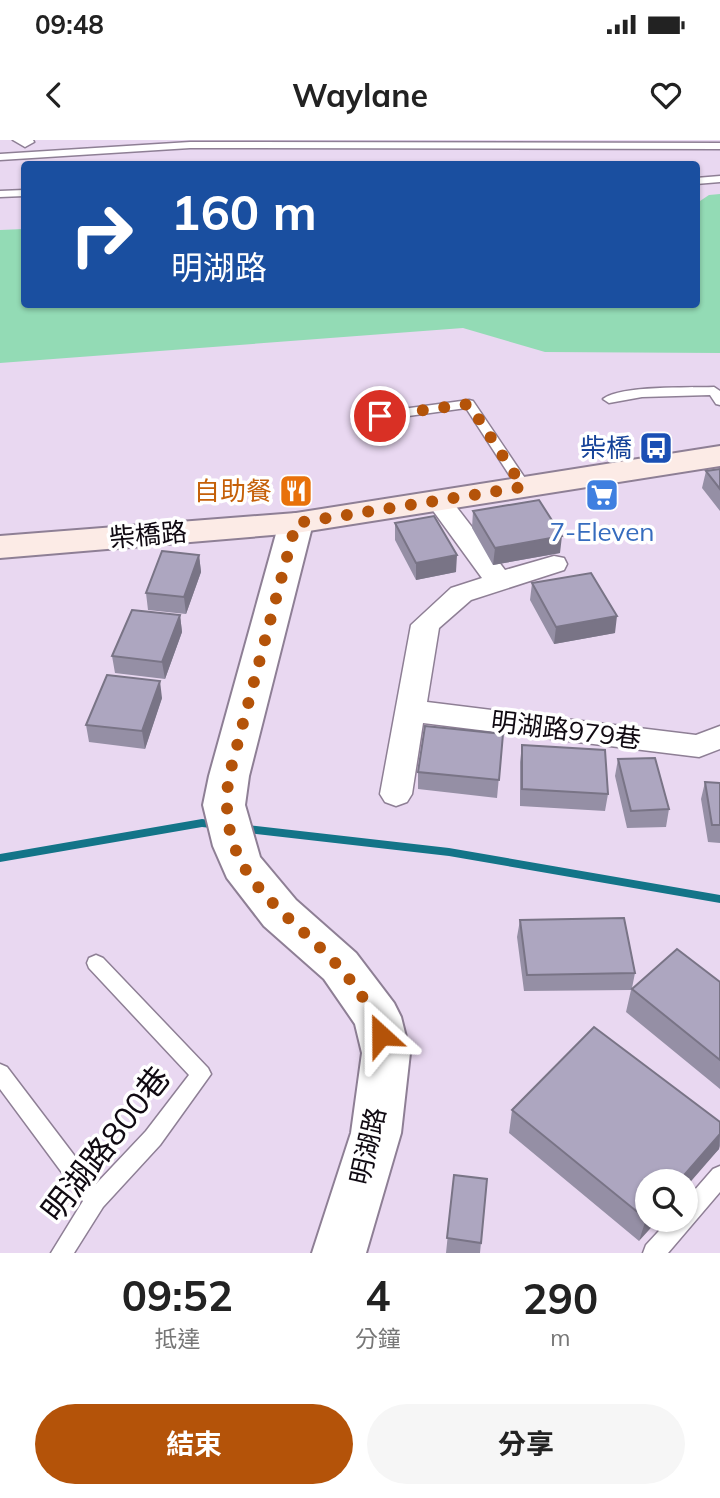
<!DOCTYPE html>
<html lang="zh-TW">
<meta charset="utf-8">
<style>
body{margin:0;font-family:Mulish,"Noto Sans TC",sans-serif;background:#f6f6f6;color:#222;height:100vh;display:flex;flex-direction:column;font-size:26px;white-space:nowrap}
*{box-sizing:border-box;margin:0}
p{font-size:23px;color:#767676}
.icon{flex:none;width:38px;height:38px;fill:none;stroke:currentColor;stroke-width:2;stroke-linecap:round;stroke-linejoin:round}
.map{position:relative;height:1113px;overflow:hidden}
.panel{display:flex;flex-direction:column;background:#fff;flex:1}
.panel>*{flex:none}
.banner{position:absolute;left:21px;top:21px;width:679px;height:147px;border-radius:7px;box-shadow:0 2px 5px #0004;background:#1a4fa0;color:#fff;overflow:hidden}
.fabs{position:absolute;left:635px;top:1029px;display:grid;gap:14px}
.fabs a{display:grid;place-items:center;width:63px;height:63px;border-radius:50%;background:#fff;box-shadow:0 2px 5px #0004;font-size:35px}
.pin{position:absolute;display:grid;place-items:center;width:60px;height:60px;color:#fff;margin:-30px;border:4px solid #fff;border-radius:50%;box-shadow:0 2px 7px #0007}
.me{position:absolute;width:77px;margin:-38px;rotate:336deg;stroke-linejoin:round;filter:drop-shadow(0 0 5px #0008)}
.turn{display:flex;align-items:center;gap:24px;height:147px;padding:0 35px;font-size:32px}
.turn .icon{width:91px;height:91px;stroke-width:2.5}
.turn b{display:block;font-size:49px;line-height:60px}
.eta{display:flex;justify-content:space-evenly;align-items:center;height:119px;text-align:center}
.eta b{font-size:42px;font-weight:700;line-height:49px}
.cta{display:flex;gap:14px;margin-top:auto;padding:14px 35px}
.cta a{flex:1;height:80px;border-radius:42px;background:#b45309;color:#fff;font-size:28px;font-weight:700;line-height:80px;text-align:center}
.cta a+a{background:#f6f6f6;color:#222}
.status{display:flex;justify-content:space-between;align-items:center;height:49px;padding:0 35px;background:#fff;direction:ltr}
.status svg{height:19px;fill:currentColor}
header{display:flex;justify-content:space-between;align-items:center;height:91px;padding:0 35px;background:#fff;font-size:32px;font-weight:700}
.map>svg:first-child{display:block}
</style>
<div class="status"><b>09:48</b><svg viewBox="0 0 49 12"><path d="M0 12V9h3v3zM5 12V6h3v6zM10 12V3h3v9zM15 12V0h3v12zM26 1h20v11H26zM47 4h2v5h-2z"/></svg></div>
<header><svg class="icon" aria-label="back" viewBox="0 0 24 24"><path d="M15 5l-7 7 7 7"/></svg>Waylane<svg class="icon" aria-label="heart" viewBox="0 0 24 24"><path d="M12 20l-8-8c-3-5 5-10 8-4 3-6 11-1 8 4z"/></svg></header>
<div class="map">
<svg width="720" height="1113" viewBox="0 0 720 1113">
<rect width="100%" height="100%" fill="#e9d8f1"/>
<path fill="#93dbb5" d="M720,54V213L545,212L463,188L0,223V90L24,89V164H696L697,63L709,55Z"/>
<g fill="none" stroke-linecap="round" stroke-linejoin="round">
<path fill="#137488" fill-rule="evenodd" d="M202,679L224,682L225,685L224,688L220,689L202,687L0,722V714Z
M239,684L449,708L720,755V763L449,716L239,692L235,691L234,688L235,685Z"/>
<defs>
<path id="service" d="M190,2L720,3V9L190,8L0,20V14Z
M720,36V42L696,44V38Z
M24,50V56L0,57V51Z
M714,247L720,251V265L716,264L710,255L642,257L609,263L603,259C621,245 689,248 714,247Z
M469,260L473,261L531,347L529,350H519L466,268L358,283L352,279L358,275Z
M96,815L103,818L208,928L211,934L160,1005L103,1067L74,1113H51L83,1061L0,949V924L7,927L96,1044L146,991L189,935L89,828L87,823L89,818Z
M720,1026V1052L668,1113H643L646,1105L669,1080H686V1060L713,1029Z"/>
<path id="minor" d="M13,0H33L34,2L25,7Z
M439,353L448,356L505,430L554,416L564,418L567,424L564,430L471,460L439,488L427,562L696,595L720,586V609L699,617L423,583L412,654L407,662L396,666L385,662L380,654L411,485L451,448L482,438L426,361L430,356Z"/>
<path id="tertiary" d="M296,373L308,376L313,383L249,636L245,665L260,717L296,760L356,813L394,863L401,877L410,913L401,993L366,1113H312L351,993L362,913L355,884L324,839L264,786L227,738L213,706L203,665L209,636L279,383L284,376Z"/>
<path id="secondary" d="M720,306V326L296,393L0,418V396L296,373Z"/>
</defs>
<use href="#service" stroke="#8e7f95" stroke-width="3"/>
<use href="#minor" stroke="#8e7f95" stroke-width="3"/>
<use href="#tertiary" stroke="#8e7f95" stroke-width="4"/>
<use href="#secondary" stroke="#8e7f95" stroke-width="4"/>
<use href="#service" fill="#fff" fill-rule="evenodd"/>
<use href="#minor" fill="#fff" fill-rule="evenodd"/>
<use href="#tertiary" fill="#fff" fill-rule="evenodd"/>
<use href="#secondary" fill="#fcebe6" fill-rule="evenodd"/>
</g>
<path fill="#958fa5" d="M720,329V371L702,348L706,331Z
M473,371L560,413L493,425L472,388Z
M395,383L456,432L416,440L395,400Z
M199,415L201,432L186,474L148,470L146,453Z
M532,443L615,493L554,504L530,460Z
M180,475L182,492L165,539L115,533L112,516Z
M162,558L145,609L89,602L86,585Z
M503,594L497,658L418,649V632Z
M522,605L608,654L605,671L520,666V622Z
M618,619L669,669L666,687L627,688L615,636Z
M705,642L720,643V703L708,702L701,659Z
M520,780L635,833L632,848L720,842V949L626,872L631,850L524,851L517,797Z
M512,970L720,982V1006L719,1009L648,1080L639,1101L509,993Z
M454,1035L487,1039L480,1113H446Z"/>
<path fill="#797486" d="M562,396L560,413L493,425L495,408Z
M199,415L201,432L186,474L184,457Z
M457,415L456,432L416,440V423Z
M180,475L182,492L165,539L162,522Z
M617,476L615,493L554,504L556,487Z
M160,541L162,558L145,609L142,591Z
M720,994L719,1009L686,1047V1041H679Z
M648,1077V1080H658L639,1101L646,1079Z"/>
<path fill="#ada6c0" stroke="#797486" stroke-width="2" d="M720,329V349L706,331Z
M539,360L562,396L495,408L473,371Z
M434,376L457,415L416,423L395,383Z
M162,411L199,415L184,457L146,453Z
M591,433L617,476L556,487L532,443Z
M132,470L180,475L162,522L112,516Z
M107,535L160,541L142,591L86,585Z
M425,586L503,594L499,640L418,632Z
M522,605L605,610L608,654L522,649Z
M655,618L669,669L631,671L618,619Z
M705,642L720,643V685H712Z
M624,778L635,833L527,835L520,780Z
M677,809L720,842V920L632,849Z
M594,887L720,982V994L679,1041H648V1077L646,1079L512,970Z
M454,1035L487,1039L481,1103L447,1098Z"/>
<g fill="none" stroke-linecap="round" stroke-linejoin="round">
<path stroke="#b45309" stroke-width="12" stroke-dasharray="0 21.6" d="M380,276L469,264L523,347L296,383L229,636C212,748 303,774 357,849C368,865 377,876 381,895"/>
</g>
<defs>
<symbol id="bus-square" viewBox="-11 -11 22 22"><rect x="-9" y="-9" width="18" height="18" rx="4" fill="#1a4fb4" stroke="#fff"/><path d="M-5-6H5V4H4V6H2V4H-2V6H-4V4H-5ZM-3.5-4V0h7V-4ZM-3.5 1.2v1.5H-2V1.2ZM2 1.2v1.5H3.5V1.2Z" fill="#fff"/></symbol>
<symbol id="restaurant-square" viewBox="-11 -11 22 22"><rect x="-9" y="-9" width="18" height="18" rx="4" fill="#e8710a" stroke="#fff"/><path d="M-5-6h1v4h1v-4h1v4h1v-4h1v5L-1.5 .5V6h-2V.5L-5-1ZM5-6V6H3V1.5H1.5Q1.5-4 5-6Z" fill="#fff"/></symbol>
<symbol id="supermarket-square" viewBox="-11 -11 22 22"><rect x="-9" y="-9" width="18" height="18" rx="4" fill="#3f7fe0" stroke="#fff"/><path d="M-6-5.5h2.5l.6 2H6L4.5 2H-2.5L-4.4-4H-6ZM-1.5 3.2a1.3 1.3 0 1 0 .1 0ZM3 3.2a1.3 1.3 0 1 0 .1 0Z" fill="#fff"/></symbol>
</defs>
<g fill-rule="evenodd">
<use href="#bus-square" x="637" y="289" width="38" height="38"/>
<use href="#restaurant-square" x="277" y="332" width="38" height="38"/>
<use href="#supermarket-square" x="583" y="336" width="38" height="38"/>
</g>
<g text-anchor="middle" stroke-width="7" stroke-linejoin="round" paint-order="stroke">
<g font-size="26" fill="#164399" stroke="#fff" text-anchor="end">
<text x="632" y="317">柴橋</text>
</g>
<g font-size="26" fill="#c56008" stroke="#fff" text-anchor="end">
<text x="272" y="360">自助餐</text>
</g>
<g font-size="26" fill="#366cbe" stroke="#fff">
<text x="602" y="401">7-Eleven</text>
</g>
<g font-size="26" fill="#100a12" stroke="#fff">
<text transform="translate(148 395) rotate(-5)" y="9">柴橋路</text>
<text transform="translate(566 590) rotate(7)" y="9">明湖路979巷</text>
<text transform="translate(368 1006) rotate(-77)" y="9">明湖路</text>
</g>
<g font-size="32" fill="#100a12" stroke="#fff">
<text transform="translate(106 1004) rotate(-52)" y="11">明湖路800巷</text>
</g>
</g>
</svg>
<div class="fabs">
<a><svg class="icon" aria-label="search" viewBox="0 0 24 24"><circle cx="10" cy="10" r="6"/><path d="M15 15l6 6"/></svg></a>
</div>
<div class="pin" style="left:380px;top:276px;background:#d93025"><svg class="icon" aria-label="arrive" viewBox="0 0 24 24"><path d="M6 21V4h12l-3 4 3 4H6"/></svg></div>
<svg class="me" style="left:381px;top:895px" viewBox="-20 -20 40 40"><path d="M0-17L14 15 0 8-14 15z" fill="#b45309" stroke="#fff" stroke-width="4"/></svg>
<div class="banner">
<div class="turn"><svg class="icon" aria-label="right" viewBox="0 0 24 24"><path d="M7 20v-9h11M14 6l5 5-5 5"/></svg><div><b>160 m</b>明湖路</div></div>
</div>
</div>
<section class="panel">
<div class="eta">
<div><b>09:52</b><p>抵達</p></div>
<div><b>4</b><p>分鐘</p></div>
<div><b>290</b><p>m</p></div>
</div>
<div class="cta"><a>結束</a><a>分享</a></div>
</section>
